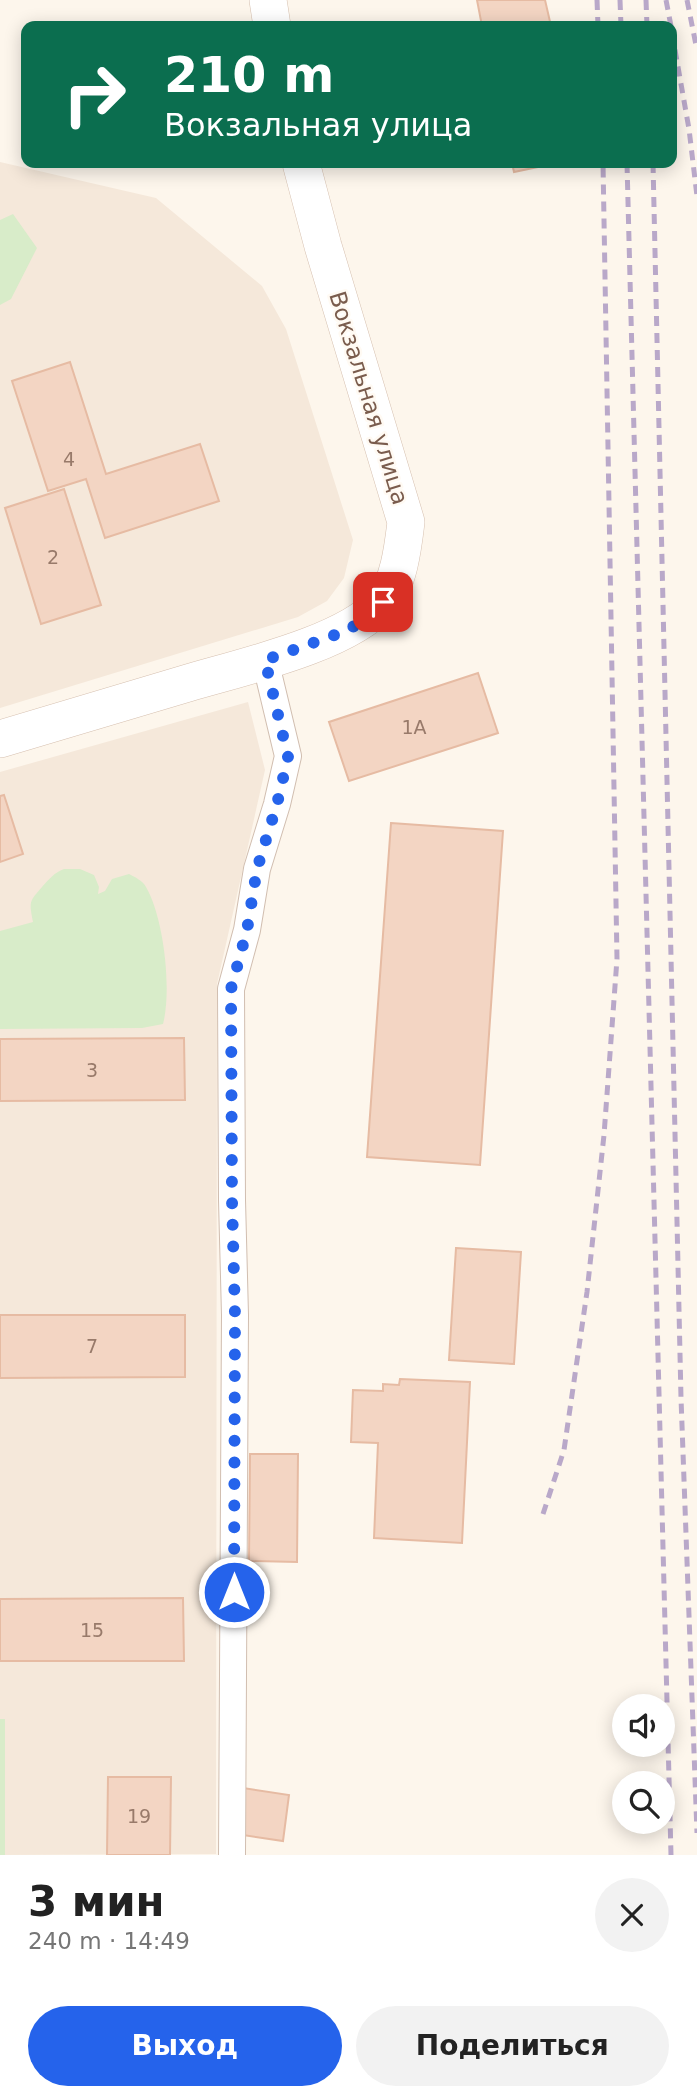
<!DOCTYPE html>
<html lang="ru">
<meta charset="utf-8">
<style>
body{margin:0;font-family:"DejaVu Sans",sans-serif;background:#f2f2f2;color:#222;height:100vh;display:flex;flex-direction:column;font-size:26px;white-space:nowrap}
*{box-sizing:border-box;margin:0}
p{font-size:23px;color:#767676}
.icon{flex:none;width:38px;height:38px;fill:none;stroke:currentColor;stroke-width:2;stroke-linecap:round;stroke-linejoin:round}
.map{position:relative;height:1855px;overflow:hidden}
.drawer{display:flex;flex-direction:column;background:#fff;flex:1}
.drawer>*{flex:none}
.top-card{position:absolute;left:21px;top:21px;width:656px;height:147px;border-radius:14px;box-shadow:0 4px 18px #0003;background:#0b6e4f;color:#fff;overflow:hidden}
.fabs{position:absolute;left:612px;top:1694px;display:grid;gap:14px}
.fabs a{display:grid;place-items:center;width:63px;height:63px;border-radius:50%;background:#fff;box-shadow:0 4px 18px #0003;font-size:35px}
.pin{position:absolute;display:grid;place-items:center;width:60px;height:60px;color:#fff;margin:-30px;border-radius:14px;box-shadow:0 4px 10px #0006}
.me{position:absolute;width:77px;margin:-38px;rotate:0deg;stroke-linejoin:round;filter:drop-shadow(0 0 5px #0008)}
.turn{display:flex;align-items:center;gap:24px;height:147px;padding:0 28px;font-size:32px}
.turn .icon{width:91px;height:91px;stroke-width:2.5}
.turn b{display:block;font-size:49px;line-height:60px}
.round{display:grid;place-items:center;flex:none;width:74px;height:74px;border-radius:37px;background:#f2f2f2}
.headline{display:flex;align-items:center;justify-content:space-between;height:119px;padding:0 28px}
h1{font-size:42px;font-weight:700;line-height:52px}
.primary-button{display:flex;gap:14px;margin-top:auto;padding:14px 28px}
.primary-button a{flex:1;height:80px;border-radius:42px;background:#2563eb;color:#fff;font-size:28px;font-weight:700;line-height:80px;text-align:center}
.primary-button a+a{background:#f2f2f2;color:#222}
.map>svg:first-child{display:block}
</style>
<div class="map">
<svg width="697" height="1855" viewBox="0 0 697 1855">
<rect width="100%" height="100%" fill="#fdf6ec"/>
<path fill="#f5e8da" d="M0,162L156,198L262,286L286,329L353,540L344,578L327,601L298,617L0,708Z
M248,702L265,770L217,984L216,1854L0,1855V772Z"/>
<path fill="#d8ecc9" d="M13,214L37,248L11,299L0,305V220Z
M64,869H80L94,875L99,887L98,894L105,891L112,879L129,874C135,877 143,881 146,887C164,918 172,990 163,1024L142,1028L0,1029V931L33,922C29,901 29,902 42,887C50,878 54,873 64,869Z
M0,1719H5V1855H0Z"/>
<path fill="#f3d5c3" stroke="#e6bba3" stroke-width="2" d="M477,0H545L551,26H482Z
M512,163H557L514,172Z
M70,362L106,474L200,444L219,501L105,538L86,479L48,491L12,381Z
M64,489L101,605L41,624L5,508Z
M478,673L498,733L349,781L329,722Z
M4,795L23,854L0,862V796Z
M391,823L503,831L480,1165L367,1157Z
M184,1038L185,1100L0,1101V1039Z
M456,1248L521,1252L514,1364L449,1360Z
M0,1315H185V1377L0,1378Z
M400,1379L470,1382L462,1543L374,1538L378,1443L351,1442L353,1390L383,1391V1384L399,1385Z
M250,1454H298L297,1562L249,1561Z
M183,1598L184,1661H0V1599Z
M108,1777H171L170,1855H107Z
M243,1788L289,1795L283,1841L236,1834Z"/>
<g fill="none" stroke-linecap="round" stroke-linejoin="round">
<defs>
<path id="street" d="M232,1855L235,1315L232,1200L231,989L247,930L257,869L277,804L288,756L265,660"/>
<path id="secondary" d="M268,0L272,26
M0,739C63,720 126,701 188,683C242,667 346,644 382,603C399,583 403,547 406,522L323,246L301,163"/>
</defs>
<use href="#street" stroke="#d1beb0" stroke-width="28"/>
<use href="#secondary" stroke="#d6c0b0" stroke-width="38"/>
<use href="#street" stroke="#fff" stroke-width="26"/>
<use href="#secondary" stroke="#fff" stroke-width="37"/>
<path stroke="#b9a8c9" stroke-width="5" stroke-dasharray="10 7" stroke-linecap="butt" d="M597,0L598,26
M620,0L621,26
M646,0L647,26
M666,0L671,26
M687,0L697,50
M672,33L689,129L697,196
M627,163L671,1855
M653,163L681,1398L697,1833
M543,1514L564,1450L587,1292L604,1135L617,959L603,163"/>
</g>
<g fill="none" stroke-linecap="round" stroke-linejoin="round">
<path stroke="#2563eb" stroke-width="12" stroke-dasharray="0 21.6" d="M234,1592L235,1315L232,1200L231,989L247,930L257,869L277,804L288,757L265,660L349,630L383,602"/>
</g>
<g text-anchor="middle" stroke-width="5" stroke-linejoin="round" paint-order="stroke">
<g font-size="19" fill="#987a6a">
<text x="69" y="466">4</text>
<text x="53" y="564">2</text>
<text x="414" y="734">1А</text>
<text x="92" y="1077">3</text>
<text x="92" y="1353">7</text>
<text x="92" y="1637">15</text>
<text x="139" y="1823">19</text>
</g>
<g font-size="23" fill="#7a5c4d" stroke="#fffaf3">
<text transform="translate(369 398) rotate(73)" y="8">Вокзальная улица</text>
</g>
</g>
</svg>
<div class="fabs">
<a><svg class="icon" aria-label="sound" viewBox="0 0 24 24"><path d="M4 9h4l5-4v14l-5-4H4zM17 9q2 3 0 6"/></svg></a>
<a><svg class="icon" aria-label="search" viewBox="0 0 24 24"><circle cx="10" cy="10" r="6"/><path d="M15 15l6 6"/></svg></a>
</div>
<div class="pin" style="left:383px;top:602px;background:#d93025"><svg class="icon" aria-label="arrive" viewBox="0 0 24 24"><path d="M6 21V4h12l-3 4 3 4H6"/></svg></div>
<svg class="me" style="left:234px;top:1592px" viewBox="-20 -20 40 40"><circle r="17" fill="#2563eb" stroke="#fff" stroke-width="3"/><path d="M0-11L8 9 0 5-8 9z" fill="#fff"/></svg>
<div class="top-card">
<div class="turn"><svg class="icon" aria-label="right" viewBox="0 0 24 24"><path d="M7 20v-9h11M14 6l5 5-5 5"/></svg><div><b>210 m</b>Вокзальная улица</div></div>
</div>
</div>
<section class="drawer">
<div class="headline"><div><h1>3 мин</h1><p>240 m · 14:49</p></div><a class="round"><svg class="icon" aria-label="close" viewBox="0 0 24 24"><path d="M6 6l12 12M18 6L6 18"/></svg></a></div>
<div class="primary-button"><a>Выход</a><a>Поделиться</a></div>
</section>
